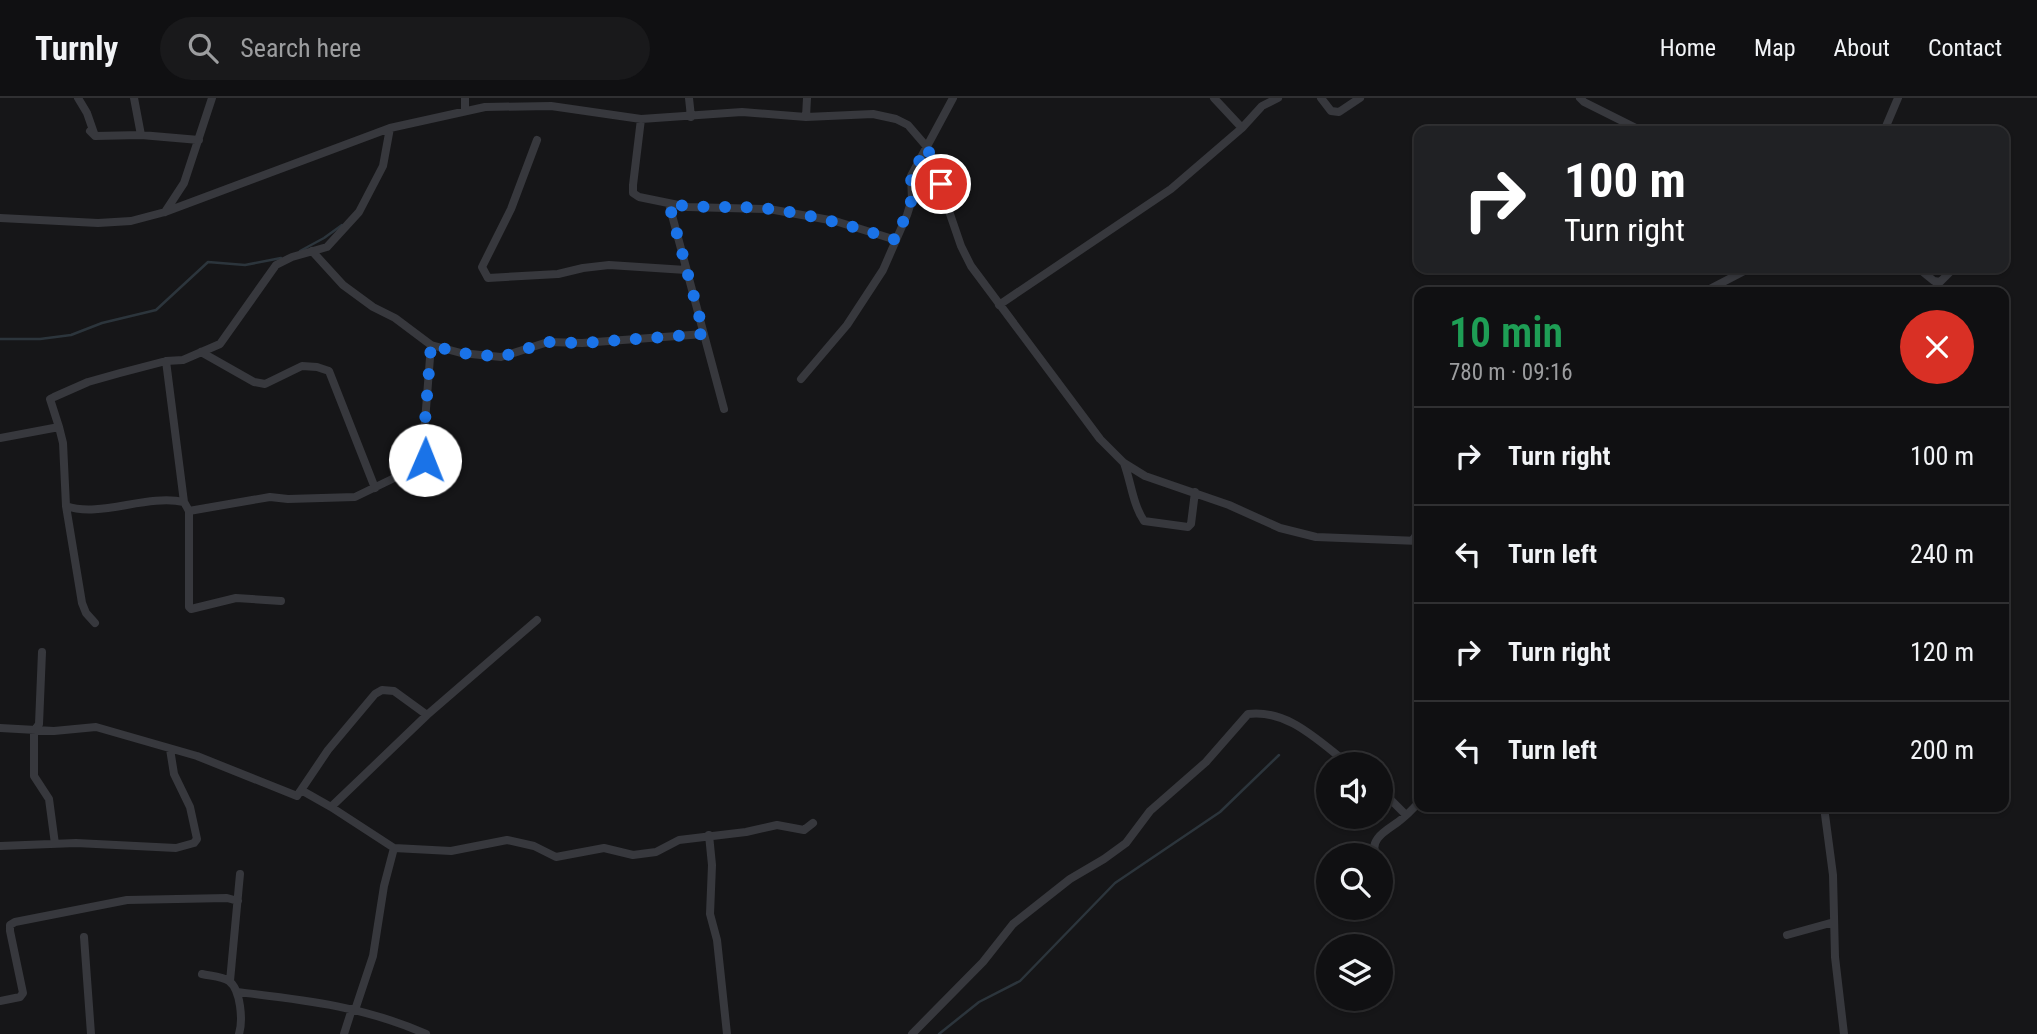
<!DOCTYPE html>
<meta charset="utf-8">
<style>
body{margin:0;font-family:"Roboto Condensed",sans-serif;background:#19191b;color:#f1f3f6;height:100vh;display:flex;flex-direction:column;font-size:26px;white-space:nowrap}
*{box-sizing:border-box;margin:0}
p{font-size:23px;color:#9c9d9f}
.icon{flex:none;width:38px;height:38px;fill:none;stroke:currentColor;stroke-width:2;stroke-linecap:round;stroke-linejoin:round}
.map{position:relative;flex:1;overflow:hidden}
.drawer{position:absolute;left:1414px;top:189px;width:595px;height:525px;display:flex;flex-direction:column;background:#101012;border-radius:14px;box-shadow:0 2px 5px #0004,0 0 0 2px #303032}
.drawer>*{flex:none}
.top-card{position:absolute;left:1414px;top:28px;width:595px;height:147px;border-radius:14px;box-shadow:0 2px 5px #0004,0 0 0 2px #303032;background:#202124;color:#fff;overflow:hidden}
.buttons{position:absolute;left:1316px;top:654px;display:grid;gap:14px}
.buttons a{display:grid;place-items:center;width:77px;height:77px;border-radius:50%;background:#101012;box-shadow:0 2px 5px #0004,0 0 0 2px #303032;font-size:35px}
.pin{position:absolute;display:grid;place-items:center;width:60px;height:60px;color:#fff;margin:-30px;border:4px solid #fff;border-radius:50%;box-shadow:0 2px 7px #0007}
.me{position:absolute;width:77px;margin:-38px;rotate:1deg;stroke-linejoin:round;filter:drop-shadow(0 0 5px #0008)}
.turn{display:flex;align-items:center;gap:24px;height:147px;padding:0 35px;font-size:32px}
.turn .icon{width:91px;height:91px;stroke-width:2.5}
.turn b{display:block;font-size:49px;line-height:60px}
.round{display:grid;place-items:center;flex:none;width:74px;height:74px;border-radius:37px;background:#19191b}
.head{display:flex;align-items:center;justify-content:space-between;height:119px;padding:0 35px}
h1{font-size:42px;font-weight:600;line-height:52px;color:#1e9e55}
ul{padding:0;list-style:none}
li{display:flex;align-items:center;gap:21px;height:98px;padding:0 35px;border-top:2px solid #303032}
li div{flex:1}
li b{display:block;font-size:26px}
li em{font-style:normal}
header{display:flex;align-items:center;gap:42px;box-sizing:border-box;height:98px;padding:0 35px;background:#101012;border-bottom:2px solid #303032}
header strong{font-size:33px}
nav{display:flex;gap:38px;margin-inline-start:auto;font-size:24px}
.search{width:490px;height:63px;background:#19191b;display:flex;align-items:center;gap:18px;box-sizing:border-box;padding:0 24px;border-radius:38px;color:#9c9d9f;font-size:26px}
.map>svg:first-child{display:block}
</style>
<header>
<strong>Turnly</strong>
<div class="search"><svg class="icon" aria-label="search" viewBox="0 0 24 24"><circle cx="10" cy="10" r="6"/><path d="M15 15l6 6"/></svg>Search here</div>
<nav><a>Home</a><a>Map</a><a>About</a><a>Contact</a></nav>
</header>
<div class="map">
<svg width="2037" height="936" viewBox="0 0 2037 936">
<rect width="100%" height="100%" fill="#161618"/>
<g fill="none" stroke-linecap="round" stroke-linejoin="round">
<path stroke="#2c353c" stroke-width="2.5" d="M300,153L324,140L342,127
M0,241H40L71,237L102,225L156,212L208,164L245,167L281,160
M939,936L979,904L1020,883L1115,785L1220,714L1279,657"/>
<path stroke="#37383d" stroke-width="8" d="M78,0L87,15L95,38
M134,0L141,37
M465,0V12
M689,0L691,19
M1214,0L1242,30
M1321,0L1331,13L1339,14L1360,0
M1580,0L1584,4L1642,33
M806,19L807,0
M641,21L633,87V95L639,99L688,109L769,111L835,123L896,142
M90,33L95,38L141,37L199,42
M1884,33L1898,0
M537,42L511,111L482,169L488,180L558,176L583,170L609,167L686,172
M669,106L724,311
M165,114L184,85L212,0
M0,120L98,125L131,123L165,114L390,30L485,9L551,8L641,21L742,14L806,19L873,16L896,21L908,27L927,49L961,148L971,168L1100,341L1124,365L1145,378L1229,407L1280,430L1316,439L1419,443
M312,153L343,187L373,209L395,220L431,247L461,255L501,259L548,244L582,245L704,236
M1918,170L1934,183L1940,184L1954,170
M1704,194L1750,170
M999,207L1171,91L1242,30L1262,8L1278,0
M201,254L254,284L265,286L302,268L317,269L329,273L375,390
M166,263L184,404
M801,281L847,227L883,172L907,117L912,101L911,78L953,0
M59,329L50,301L54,299L88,284L120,275L166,263L183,262L220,246L276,167L292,159L327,149L359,114L383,68L390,30
M0,340L59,329L63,345L66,408C100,420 146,396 184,404L189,413L270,399L288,401L355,399L419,368L425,361L423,349L431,247
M1124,365C1131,384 1133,407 1144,423L1188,429L1191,426L1195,394
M66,408L82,505L86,515L95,525
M189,413V509L191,511L236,500L281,503
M1413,442L1419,432
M42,554L39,626L34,633V678L49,701L55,746
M0,630L54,633L96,629L197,658L297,698L328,652L375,596L382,592L394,593L427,617
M301,692L331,709L394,750L451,753L507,742L534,748L556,759L604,750L633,757L656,754L679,742L746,734L777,727L804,732L813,725
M1381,692L1406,717
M331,709L427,617L537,522
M1824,709L1833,777L1835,859L1844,936
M709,737L712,767L710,816L717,842L727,936
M0,748L76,745L176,750L194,745L197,741L190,709L174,676L170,651
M1377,758C1367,742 1387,732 1398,724C1406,718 1413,711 1419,704
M1381,764L1387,779L1381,789
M1787,837L1834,824
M84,839L91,936
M202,876C210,878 222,878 229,883C241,892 243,923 239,936
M230,883L240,776
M237,894C304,902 363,908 426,936
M0,903L20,899L23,895L10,833V827L15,824L127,802L227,800L238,803
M355,912L373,858L384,788L394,750
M344,936L352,911
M912,936L983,864L1013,826L1070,781L1104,761L1126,745L1150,713L1206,664L1248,616C1289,611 1319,644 1350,667"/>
</g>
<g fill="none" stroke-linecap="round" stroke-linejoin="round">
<path stroke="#1a73e8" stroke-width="12" stroke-dasharray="0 21.6" d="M425,362L423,349L431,247L461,255L501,259L548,244L582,245L704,236L669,106C703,111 737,107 771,111C814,117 855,129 896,142L912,101L911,78L927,49L941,86"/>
</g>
</svg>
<div class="buttons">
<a><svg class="icon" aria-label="sound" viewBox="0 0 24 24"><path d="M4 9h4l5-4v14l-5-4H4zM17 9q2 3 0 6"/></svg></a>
<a><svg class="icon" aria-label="search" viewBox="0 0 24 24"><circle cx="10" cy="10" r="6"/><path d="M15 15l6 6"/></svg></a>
<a><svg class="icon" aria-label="layers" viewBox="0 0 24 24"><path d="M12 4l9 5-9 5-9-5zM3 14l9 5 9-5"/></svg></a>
</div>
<div class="pin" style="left:941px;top:86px;background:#d93025"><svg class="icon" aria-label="arrive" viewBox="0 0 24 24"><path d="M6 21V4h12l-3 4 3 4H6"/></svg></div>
<svg class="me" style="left:425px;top:362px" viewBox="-20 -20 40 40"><circle r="19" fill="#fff"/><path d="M0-13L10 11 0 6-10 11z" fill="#1a73e8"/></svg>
<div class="top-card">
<div class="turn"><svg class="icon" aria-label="right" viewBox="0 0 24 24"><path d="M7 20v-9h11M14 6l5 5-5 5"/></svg><div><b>100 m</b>Turn right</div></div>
</div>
<section class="drawer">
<div class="head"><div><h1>10 min</h1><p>780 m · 09:16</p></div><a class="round" style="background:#d93025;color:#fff"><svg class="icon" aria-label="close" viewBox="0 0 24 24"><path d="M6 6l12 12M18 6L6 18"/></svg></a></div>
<ul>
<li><svg class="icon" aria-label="right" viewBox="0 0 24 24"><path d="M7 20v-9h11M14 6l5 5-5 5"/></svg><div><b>Turn right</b></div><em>100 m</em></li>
<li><svg class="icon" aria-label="left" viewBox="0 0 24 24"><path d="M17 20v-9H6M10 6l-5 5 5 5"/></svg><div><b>Turn left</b></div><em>240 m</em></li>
<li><svg class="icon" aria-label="right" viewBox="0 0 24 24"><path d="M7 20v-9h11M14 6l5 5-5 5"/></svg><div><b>Turn right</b></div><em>120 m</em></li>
<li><svg class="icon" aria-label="left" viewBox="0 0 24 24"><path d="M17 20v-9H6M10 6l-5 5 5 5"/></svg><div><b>Turn left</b></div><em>200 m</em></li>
</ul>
</section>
</div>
